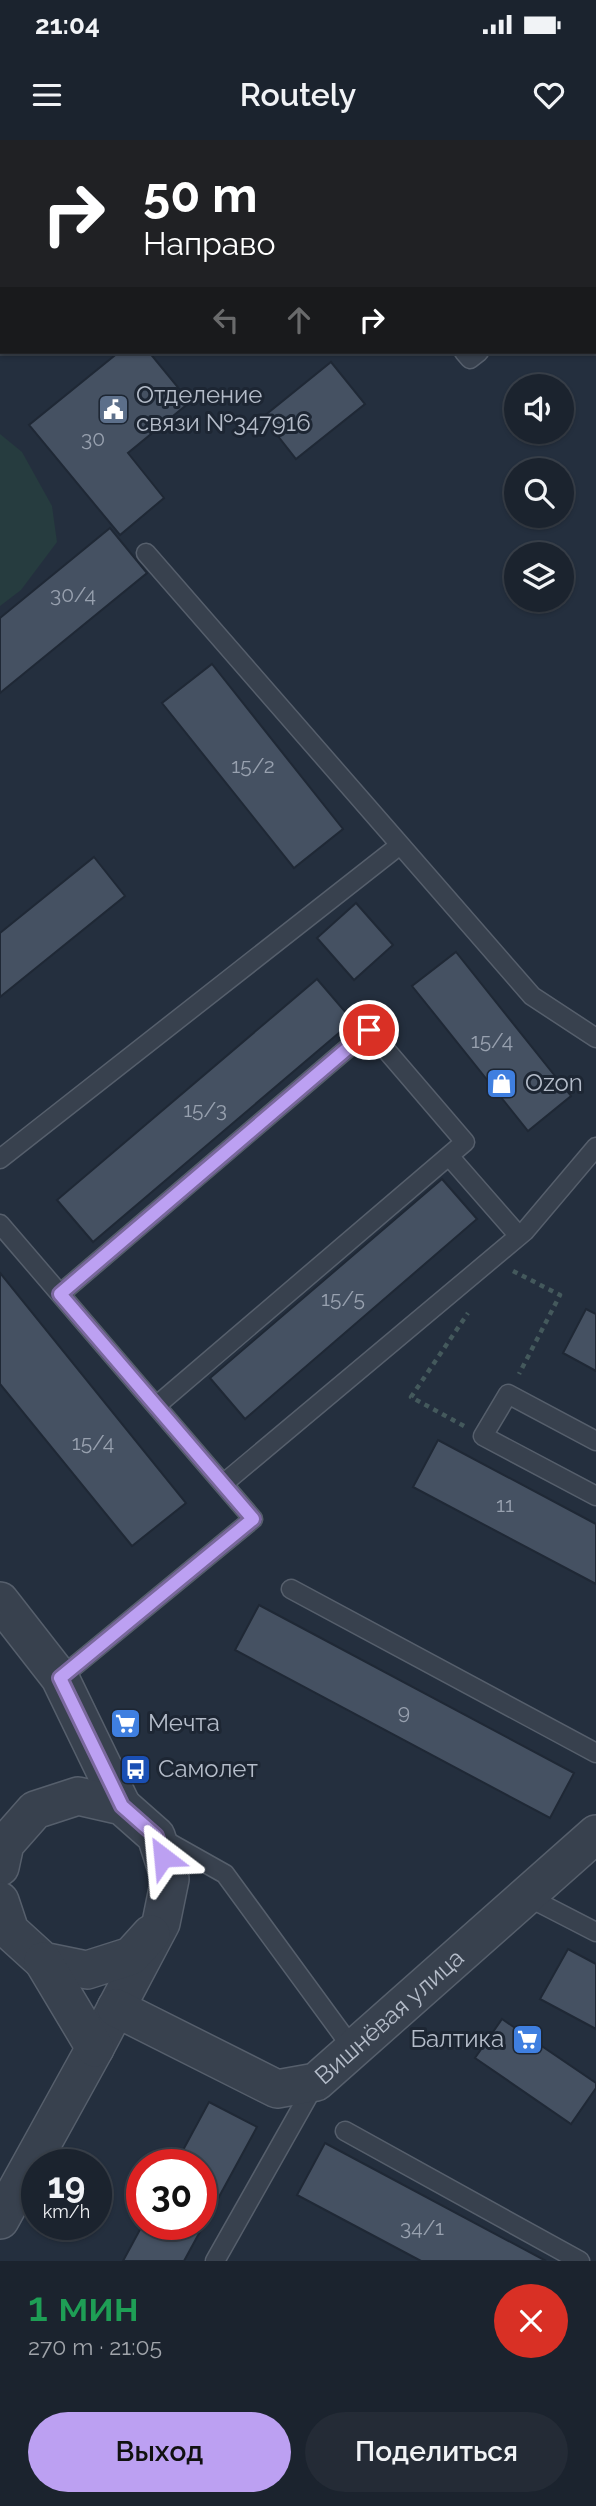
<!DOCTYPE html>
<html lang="ru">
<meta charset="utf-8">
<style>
body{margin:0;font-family:Raleway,sans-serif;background:#242b36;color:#f1f3f6;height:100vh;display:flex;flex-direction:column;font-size:26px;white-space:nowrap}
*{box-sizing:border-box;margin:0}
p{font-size:23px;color:#a0a4aa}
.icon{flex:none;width:38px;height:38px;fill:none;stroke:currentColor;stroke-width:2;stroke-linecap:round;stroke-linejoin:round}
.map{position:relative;height:2121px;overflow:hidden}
.sheet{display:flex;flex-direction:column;background:#1b232e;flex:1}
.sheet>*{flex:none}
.banner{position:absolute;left:0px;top:0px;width:597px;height:214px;box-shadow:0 2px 5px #0004,0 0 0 2px #39404a;background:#202124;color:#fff;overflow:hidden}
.buttons{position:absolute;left:504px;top:234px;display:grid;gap:14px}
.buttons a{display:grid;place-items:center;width:70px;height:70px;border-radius:50%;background:#1b232e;box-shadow:0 2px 5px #0004,0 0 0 2px #39404a;font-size:35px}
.speed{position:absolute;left:21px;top:2009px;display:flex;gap:14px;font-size:35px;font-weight:700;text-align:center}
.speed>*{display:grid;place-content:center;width:91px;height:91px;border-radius:50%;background:#1b232e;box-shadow:0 2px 5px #0004,0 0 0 2px #39404a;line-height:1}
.speed small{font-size:18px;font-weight:400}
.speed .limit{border:10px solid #d22;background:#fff;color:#111}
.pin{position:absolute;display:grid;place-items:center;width:60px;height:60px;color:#fff;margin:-30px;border:4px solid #fff;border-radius:50%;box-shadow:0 2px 7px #0007}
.me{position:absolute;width:77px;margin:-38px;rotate:331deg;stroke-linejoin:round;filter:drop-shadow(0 0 5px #0008)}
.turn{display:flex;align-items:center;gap:24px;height:147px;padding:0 28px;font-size:32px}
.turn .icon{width:91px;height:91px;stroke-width:2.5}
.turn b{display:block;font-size:49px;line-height:60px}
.lanes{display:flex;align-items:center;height:66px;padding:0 28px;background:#0003;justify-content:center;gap:35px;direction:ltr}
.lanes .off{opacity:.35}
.round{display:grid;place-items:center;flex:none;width:74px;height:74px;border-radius:37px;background:#242b36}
.summary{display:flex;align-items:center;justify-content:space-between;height:119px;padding:0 28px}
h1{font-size:42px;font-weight:600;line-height:52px;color:#1e9e55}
.action{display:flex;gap:14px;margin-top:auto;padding:14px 28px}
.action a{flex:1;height:80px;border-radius:42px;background:#bca0f2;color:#111;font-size:28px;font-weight:600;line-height:80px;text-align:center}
.action a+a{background:#242b36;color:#f1f3f6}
.status{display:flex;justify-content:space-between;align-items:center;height:49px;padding:0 35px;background:#1b232e;direction:ltr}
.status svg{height:19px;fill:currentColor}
header{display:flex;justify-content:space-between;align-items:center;height:91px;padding:0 28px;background:#1b232e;font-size:32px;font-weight:600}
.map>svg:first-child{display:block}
</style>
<div class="status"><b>21:04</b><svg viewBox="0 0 49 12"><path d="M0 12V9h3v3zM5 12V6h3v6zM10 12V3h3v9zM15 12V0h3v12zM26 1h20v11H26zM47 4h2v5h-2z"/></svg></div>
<header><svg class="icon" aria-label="menu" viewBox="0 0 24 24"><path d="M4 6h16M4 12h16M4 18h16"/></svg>Routely<svg class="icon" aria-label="heart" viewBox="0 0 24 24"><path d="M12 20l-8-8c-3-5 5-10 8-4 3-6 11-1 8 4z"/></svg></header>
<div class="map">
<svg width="596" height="2121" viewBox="0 0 596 2121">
<rect width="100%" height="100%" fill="#242f3e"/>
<path fill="#263c3f" d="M0,294L22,312L52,366L57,402L21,450L0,466Z"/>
<path fill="#455162" stroke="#1f2835" stroke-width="2" d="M259,0H334L336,2H261Z
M596,7V75L595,76V8Z
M119,212H149L190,262L128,313L164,358L120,395L29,285Z
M331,222L365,264L296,319L263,277Z
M110,388L147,433L0,553V478Z
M212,524L343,689L294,728L162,563Z
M94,717L125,756L0,857V793Z
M356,763L393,805L354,840L317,798Z
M456,812L571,956L528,991L412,846Z
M317,839L353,881L93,1102L57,1060Z
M442,1039L477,1079L245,1279L210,1238Z
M0,1133L186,1363L132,1406L0,1244Z
M586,1169L596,1174V1231L563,1213Z
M438,1300L596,1384V1444L413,1347Z
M259,1465L574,1633L550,1678L235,1510Z
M568,1809L596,1824V1889L540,1859Z
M502,1879L596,1943V1948L571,1984L475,1918Z
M209,1962L257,1987L184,2121H123L143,2084H201V2025H175Z
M325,2003L546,2121H421L297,2055Z"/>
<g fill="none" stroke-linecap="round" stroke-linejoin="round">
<defs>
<path id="lane" d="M159,0L161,2
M363,0L364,2
M446,2L449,0
M595,121L596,120
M464,212L470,219L479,212
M146,413L532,856L596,898
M449,1016L519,1096
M0,1019L400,705
M0,1084L156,1266L465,1002L369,890L60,1154
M596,1301L508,1254L483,1296L596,1356
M223,1344L525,1091L596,1007
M291,1449L596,1613
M60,1538L253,1379L156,1266
M161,1698L225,1734L353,1909
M526,1756L596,1792
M345,1991L580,2121
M215,2121L315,1944"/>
<g id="street">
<path d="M0,1461L60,1538L122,1666"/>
<path d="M0,1727L5,1704L35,1670L78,1656L122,1666L156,1696L170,1739L161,1783L95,1908L0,2080"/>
<path d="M0,1761L10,1791L43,1821L87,1830L131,1816L151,1794"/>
<path d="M43,1821L95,1908"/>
<path id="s1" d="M116,1868L277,1949L316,1942L596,1694"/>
</g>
</defs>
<use href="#lane" stroke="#565f6c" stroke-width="21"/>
<use href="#street" stroke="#565f6c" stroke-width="40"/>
<path stroke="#44595c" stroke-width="4.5" stroke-dasharray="5 5" stroke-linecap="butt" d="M513,1131L560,1155L519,1234
M464,1286L411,1257L468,1173"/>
<use href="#lane" stroke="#38414e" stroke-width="18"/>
<use href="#street" stroke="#38414e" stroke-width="37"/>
</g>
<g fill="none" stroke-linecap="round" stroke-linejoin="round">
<defs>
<path id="route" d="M163,1717L156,1696L122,1666L60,1538L253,1379L60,1154L369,890"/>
</defs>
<use href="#route" stroke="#7a689d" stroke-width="18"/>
<use href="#route" stroke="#bca0f2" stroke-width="12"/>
</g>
<defs>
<symbol id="civic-square" viewBox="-11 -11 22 22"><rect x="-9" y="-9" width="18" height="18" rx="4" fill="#5c6f8a" stroke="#1d2633"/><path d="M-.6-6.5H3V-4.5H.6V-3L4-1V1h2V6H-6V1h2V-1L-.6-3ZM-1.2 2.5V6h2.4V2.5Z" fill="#fff"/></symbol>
<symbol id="shop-square" viewBox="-11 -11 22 22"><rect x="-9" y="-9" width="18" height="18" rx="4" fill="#3f7fe0" stroke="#1d2633"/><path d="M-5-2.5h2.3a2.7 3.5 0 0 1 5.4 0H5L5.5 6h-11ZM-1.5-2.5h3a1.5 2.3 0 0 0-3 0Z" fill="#fff"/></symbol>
<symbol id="supermarket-square" viewBox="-11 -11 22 22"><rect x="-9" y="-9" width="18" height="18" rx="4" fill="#3f7fe0" stroke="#1d2633"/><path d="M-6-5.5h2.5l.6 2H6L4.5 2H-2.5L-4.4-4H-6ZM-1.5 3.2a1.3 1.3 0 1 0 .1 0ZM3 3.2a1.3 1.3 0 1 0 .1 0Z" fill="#fff"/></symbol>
<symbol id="bus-square" viewBox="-11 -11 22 22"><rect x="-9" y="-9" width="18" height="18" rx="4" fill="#1a4fb4" stroke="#1d2633"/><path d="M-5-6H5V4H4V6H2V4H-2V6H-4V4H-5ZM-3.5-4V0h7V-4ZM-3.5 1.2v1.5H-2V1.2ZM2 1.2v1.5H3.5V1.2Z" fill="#fff"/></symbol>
</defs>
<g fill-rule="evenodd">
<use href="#civic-square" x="96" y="252" width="35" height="35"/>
<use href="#shop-square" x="484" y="926" width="35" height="35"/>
<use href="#supermarket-square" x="108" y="1566" width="35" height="35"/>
<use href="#bus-square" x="118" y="1612" width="35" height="35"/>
<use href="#supermarket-square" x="510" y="1882" width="35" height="35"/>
</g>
<g text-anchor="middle" stroke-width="6" stroke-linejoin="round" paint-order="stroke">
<g font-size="21" fill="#98a1af">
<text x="93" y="306">30</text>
<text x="73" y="462">30/4</text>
<text x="253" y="633">15/2</text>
<text x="492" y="908">15/4</text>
<text x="205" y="977">15/3</text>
<text x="343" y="1166">15/5</text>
<text x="93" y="1310">15/4</text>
<text x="505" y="1372">11</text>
<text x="404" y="1579">9</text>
<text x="422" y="2095">34/1</text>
</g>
<g font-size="24" fill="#b4bcc9" stroke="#1d2633" text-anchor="start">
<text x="136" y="263">Отделение<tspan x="136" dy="28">связи №347916</tspan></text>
<text x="525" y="951">Ozon</text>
<text x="148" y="1591">Мечта</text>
<text x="158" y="1637">Самолет</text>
<text x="504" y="1907" text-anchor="end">Балтика</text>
</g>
<g font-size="24" fill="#b4bcc9" stroke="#1d2633">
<text dy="8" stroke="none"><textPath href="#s1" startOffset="318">Вишнёвая улица</textPath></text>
</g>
</g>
</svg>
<div class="buttons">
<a><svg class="icon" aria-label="sound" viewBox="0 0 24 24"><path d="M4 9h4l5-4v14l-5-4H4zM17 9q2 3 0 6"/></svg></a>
<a><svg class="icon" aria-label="search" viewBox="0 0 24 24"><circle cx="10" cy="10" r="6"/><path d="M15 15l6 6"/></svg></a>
<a><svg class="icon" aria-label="layers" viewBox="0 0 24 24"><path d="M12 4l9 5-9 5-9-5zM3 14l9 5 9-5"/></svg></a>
</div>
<div class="speed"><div>19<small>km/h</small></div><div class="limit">30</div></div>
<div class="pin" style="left:369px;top:890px;background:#d93025"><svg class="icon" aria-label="arrive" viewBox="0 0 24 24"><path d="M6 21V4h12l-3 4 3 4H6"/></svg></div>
<svg class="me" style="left:163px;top:1717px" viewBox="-20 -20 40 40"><path d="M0-17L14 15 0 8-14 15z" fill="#bca0f2" stroke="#fff" stroke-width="4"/></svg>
<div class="banner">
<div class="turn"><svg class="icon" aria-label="right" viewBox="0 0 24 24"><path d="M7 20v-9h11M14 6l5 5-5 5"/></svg><div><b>50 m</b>Направо</div></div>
<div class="lanes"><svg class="icon off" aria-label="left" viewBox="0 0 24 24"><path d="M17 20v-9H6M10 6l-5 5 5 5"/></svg><svg class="icon off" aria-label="ahead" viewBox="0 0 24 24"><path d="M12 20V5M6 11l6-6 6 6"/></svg><svg class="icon" aria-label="right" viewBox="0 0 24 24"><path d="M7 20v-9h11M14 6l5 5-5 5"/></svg></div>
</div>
</div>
<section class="sheet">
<div class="summary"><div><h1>1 мин</h1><p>270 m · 21:05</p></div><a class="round" style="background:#d93025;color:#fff"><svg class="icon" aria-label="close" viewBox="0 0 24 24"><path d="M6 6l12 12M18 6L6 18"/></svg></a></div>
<div class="action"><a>Выход</a><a>Поделиться</a></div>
</section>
